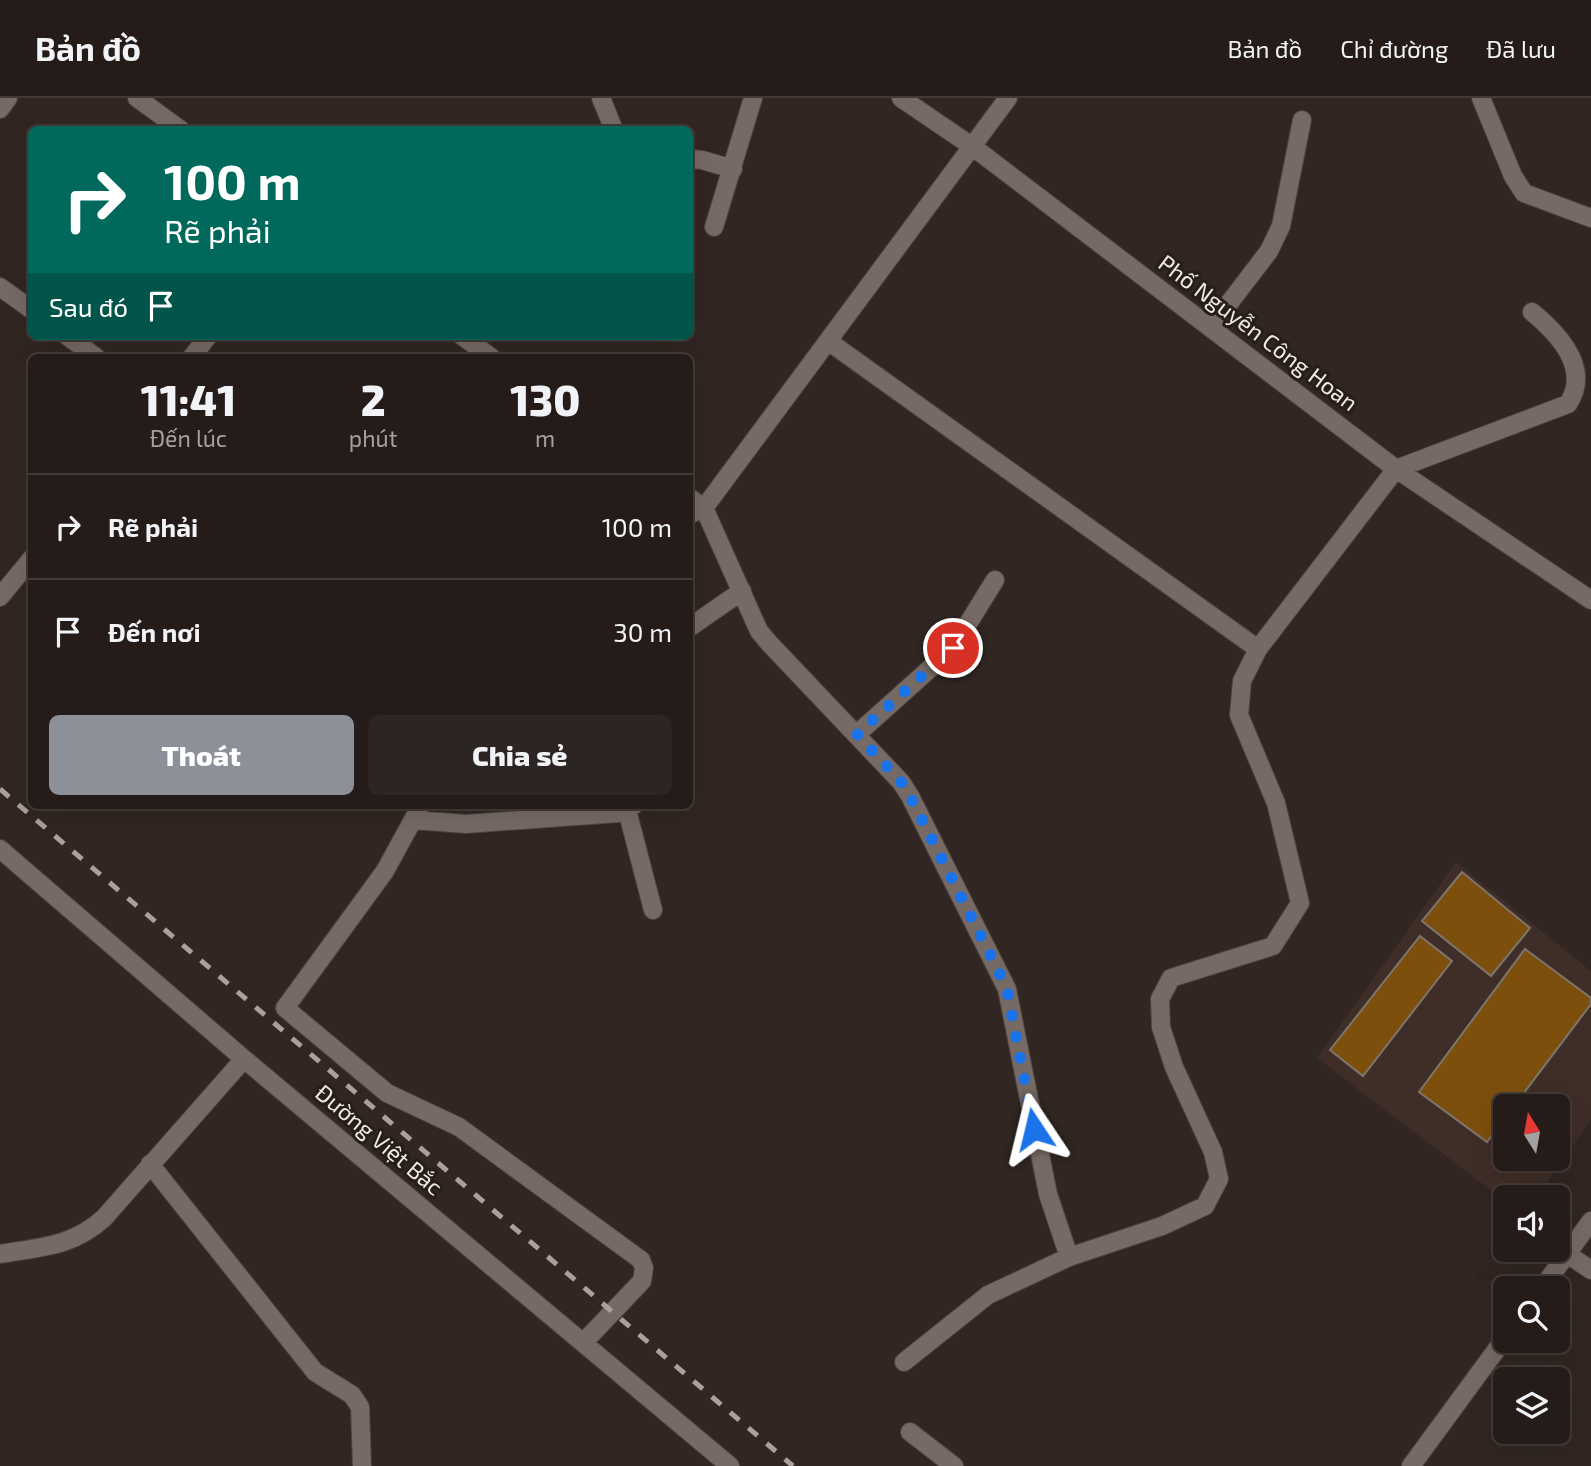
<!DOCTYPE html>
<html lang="vi">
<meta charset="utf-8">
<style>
body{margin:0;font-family:"Exo 2",sans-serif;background:#2d2523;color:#f1f3f6;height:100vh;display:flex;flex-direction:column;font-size:26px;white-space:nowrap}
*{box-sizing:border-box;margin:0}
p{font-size:23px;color:#a3a1a2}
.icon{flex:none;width:38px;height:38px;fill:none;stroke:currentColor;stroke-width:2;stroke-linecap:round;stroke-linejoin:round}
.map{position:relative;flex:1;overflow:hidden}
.panel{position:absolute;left:28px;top:256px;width:665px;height:455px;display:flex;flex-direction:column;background:#251c1a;border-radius:10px;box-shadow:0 7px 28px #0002,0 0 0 2px #423a39}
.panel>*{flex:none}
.banner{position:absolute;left:28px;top:28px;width:665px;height:214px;border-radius:10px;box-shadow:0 7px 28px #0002,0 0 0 2px #423a39;background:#00695c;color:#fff;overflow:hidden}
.needle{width:46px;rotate:349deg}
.fabs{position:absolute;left:1493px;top:996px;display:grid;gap:14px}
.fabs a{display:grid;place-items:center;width:77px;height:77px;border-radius:10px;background:#251c1a;box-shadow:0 7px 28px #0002,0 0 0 2px #423a39;font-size:35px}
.pin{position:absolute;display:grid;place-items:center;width:60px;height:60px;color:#fff;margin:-30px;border:4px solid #fff;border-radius:50%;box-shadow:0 2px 7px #0007}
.me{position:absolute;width:77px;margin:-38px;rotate:350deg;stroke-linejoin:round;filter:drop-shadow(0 0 5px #0008)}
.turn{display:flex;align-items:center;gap:24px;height:147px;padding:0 21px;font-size:32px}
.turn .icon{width:91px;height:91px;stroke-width:2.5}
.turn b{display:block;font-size:49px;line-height:60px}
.then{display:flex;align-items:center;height:66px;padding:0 21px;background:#0003;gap:14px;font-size:26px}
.eta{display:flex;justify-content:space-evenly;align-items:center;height:119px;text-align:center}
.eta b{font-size:42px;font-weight:800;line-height:49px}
.action{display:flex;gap:14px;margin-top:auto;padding:14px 21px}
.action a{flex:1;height:80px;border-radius:10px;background:#8c9099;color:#fff;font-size:28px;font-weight:800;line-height:80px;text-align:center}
.action a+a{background:#2d2523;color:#f1f3f6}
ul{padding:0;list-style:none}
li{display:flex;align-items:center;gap:21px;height:105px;padding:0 21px;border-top:2px solid #423a39}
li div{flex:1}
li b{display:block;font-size:26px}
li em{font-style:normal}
header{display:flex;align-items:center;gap:42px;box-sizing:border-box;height:98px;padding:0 35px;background:#251c1a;border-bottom:2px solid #423a39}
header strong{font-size:33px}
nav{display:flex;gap:38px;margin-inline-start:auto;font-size:24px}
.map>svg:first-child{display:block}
</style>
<header>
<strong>Bản đồ</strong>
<nav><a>Bản đồ</a><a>Chỉ đường</a><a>Đã lưu</a></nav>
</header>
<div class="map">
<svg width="1591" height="1368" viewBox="0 0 1591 1368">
<rect width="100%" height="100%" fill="#312622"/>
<path fill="#3f2e27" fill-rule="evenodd" d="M1456,764L1591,873V1022L1537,1099H1505V1103L1317,960ZM1505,1008H1558V1060H1505Z"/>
<path fill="#7c4f0d" stroke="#7e756c" stroke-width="2" d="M1462,774L1530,830L1491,878L1422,823Z
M1420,838L1452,863L1363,978L1330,952Z
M1525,851L1591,900V906L1514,1008H1505V1020L1487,1044L1419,994Z"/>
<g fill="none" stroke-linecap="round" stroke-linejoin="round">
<defs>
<path id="minor" d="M137,0L181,32
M601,0L614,32
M901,0L973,49L1396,371L1591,502
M1481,0L1513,78L1524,95L1591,120
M0,11L8,0
M690,61L702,62L733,71
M714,129L753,0
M0,189L32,212
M1211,229L1269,153L1281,128L1302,22
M67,238L96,259
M462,238L491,259
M828,243L1258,551
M192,259L208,238
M690,400L704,410L1008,0
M690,416L704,410L759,533L769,545L901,684L910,698L1007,891L1048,1096L1069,1159
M0,499L32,460
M690,529L742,493
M857,636L953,550L995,482
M421,707L385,773L285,910L387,995L459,1029L641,1162L644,1170L642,1183L583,1245
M627,712L653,812
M414,722L466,726L619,715L634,707
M0,751L244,961L730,1368
M150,1066L315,1274L352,1297L360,1309L362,1368
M0,1156C41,1149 72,1149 104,1120L244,961
M1567,1156L1591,1172
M1542,1190L1591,1123
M904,1264L988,1197L1069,1159L1162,1128L1205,1108L1219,1081L1213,1054L1174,969L1161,929L1160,901L1171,880L1273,848L1300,805L1276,705L1239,617L1242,583L1258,551L1396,371L1568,306C1591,271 1560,237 1532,214
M910,1334L954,1368
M1411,1368L1505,1240"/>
</defs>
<use href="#minor" stroke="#4c433f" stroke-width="20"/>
<use href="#minor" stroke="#776a65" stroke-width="18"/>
<path stroke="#aaa19e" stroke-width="5" stroke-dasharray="12 12" stroke-linecap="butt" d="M0,691L793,1368"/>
</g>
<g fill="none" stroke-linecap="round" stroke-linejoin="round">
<path stroke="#1a73e8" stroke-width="12" stroke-dasharray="0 21.6" d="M953,550L857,636L901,684L910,698L998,872L1007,891L1034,1031"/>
</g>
<g text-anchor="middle" stroke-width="6" stroke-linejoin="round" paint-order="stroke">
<g font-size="23" fill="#efe8e5" stroke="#271d19">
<text transform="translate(1258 235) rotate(37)" y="8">Phố Nguyễn Công Hoan</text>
<text transform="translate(379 1042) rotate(40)" y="8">Đường Việt Bắc</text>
</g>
</g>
</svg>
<div class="fabs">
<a><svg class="needle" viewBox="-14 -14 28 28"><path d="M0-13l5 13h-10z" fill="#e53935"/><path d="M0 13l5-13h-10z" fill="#a3a1a2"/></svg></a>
<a><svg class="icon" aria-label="sound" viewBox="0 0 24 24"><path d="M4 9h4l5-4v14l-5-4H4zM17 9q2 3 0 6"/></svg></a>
<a><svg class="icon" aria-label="search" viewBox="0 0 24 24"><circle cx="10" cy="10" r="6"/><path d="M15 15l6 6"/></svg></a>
<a><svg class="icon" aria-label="layers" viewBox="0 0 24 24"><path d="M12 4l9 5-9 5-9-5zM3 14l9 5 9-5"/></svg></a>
</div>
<div class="pin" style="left:953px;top:550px;background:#d93025"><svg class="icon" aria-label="arrive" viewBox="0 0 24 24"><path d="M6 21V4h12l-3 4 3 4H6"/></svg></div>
<svg class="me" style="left:1034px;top:1031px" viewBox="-20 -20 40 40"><path d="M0-17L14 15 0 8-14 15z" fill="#1a73e8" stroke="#fff" stroke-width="4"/></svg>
<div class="banner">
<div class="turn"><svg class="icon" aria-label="right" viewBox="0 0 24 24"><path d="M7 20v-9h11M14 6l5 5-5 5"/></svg><div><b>100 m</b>Rẽ phải</div></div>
<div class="then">Sau đó<svg class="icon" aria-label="arrive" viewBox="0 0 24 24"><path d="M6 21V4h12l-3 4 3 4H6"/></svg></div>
</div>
<section class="panel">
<div class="eta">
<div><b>11:41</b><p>Đến lúc</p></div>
<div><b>2</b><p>phút</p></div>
<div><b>130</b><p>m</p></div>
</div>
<ul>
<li><svg class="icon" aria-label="right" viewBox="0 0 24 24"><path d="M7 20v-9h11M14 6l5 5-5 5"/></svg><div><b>Rẽ phải</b></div><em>100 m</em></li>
<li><svg class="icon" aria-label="arrive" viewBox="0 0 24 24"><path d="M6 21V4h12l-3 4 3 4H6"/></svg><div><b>Đến nơi</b></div><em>30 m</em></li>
</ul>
<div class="action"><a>Thoát</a><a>Chia sẻ</a></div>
</section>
</div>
